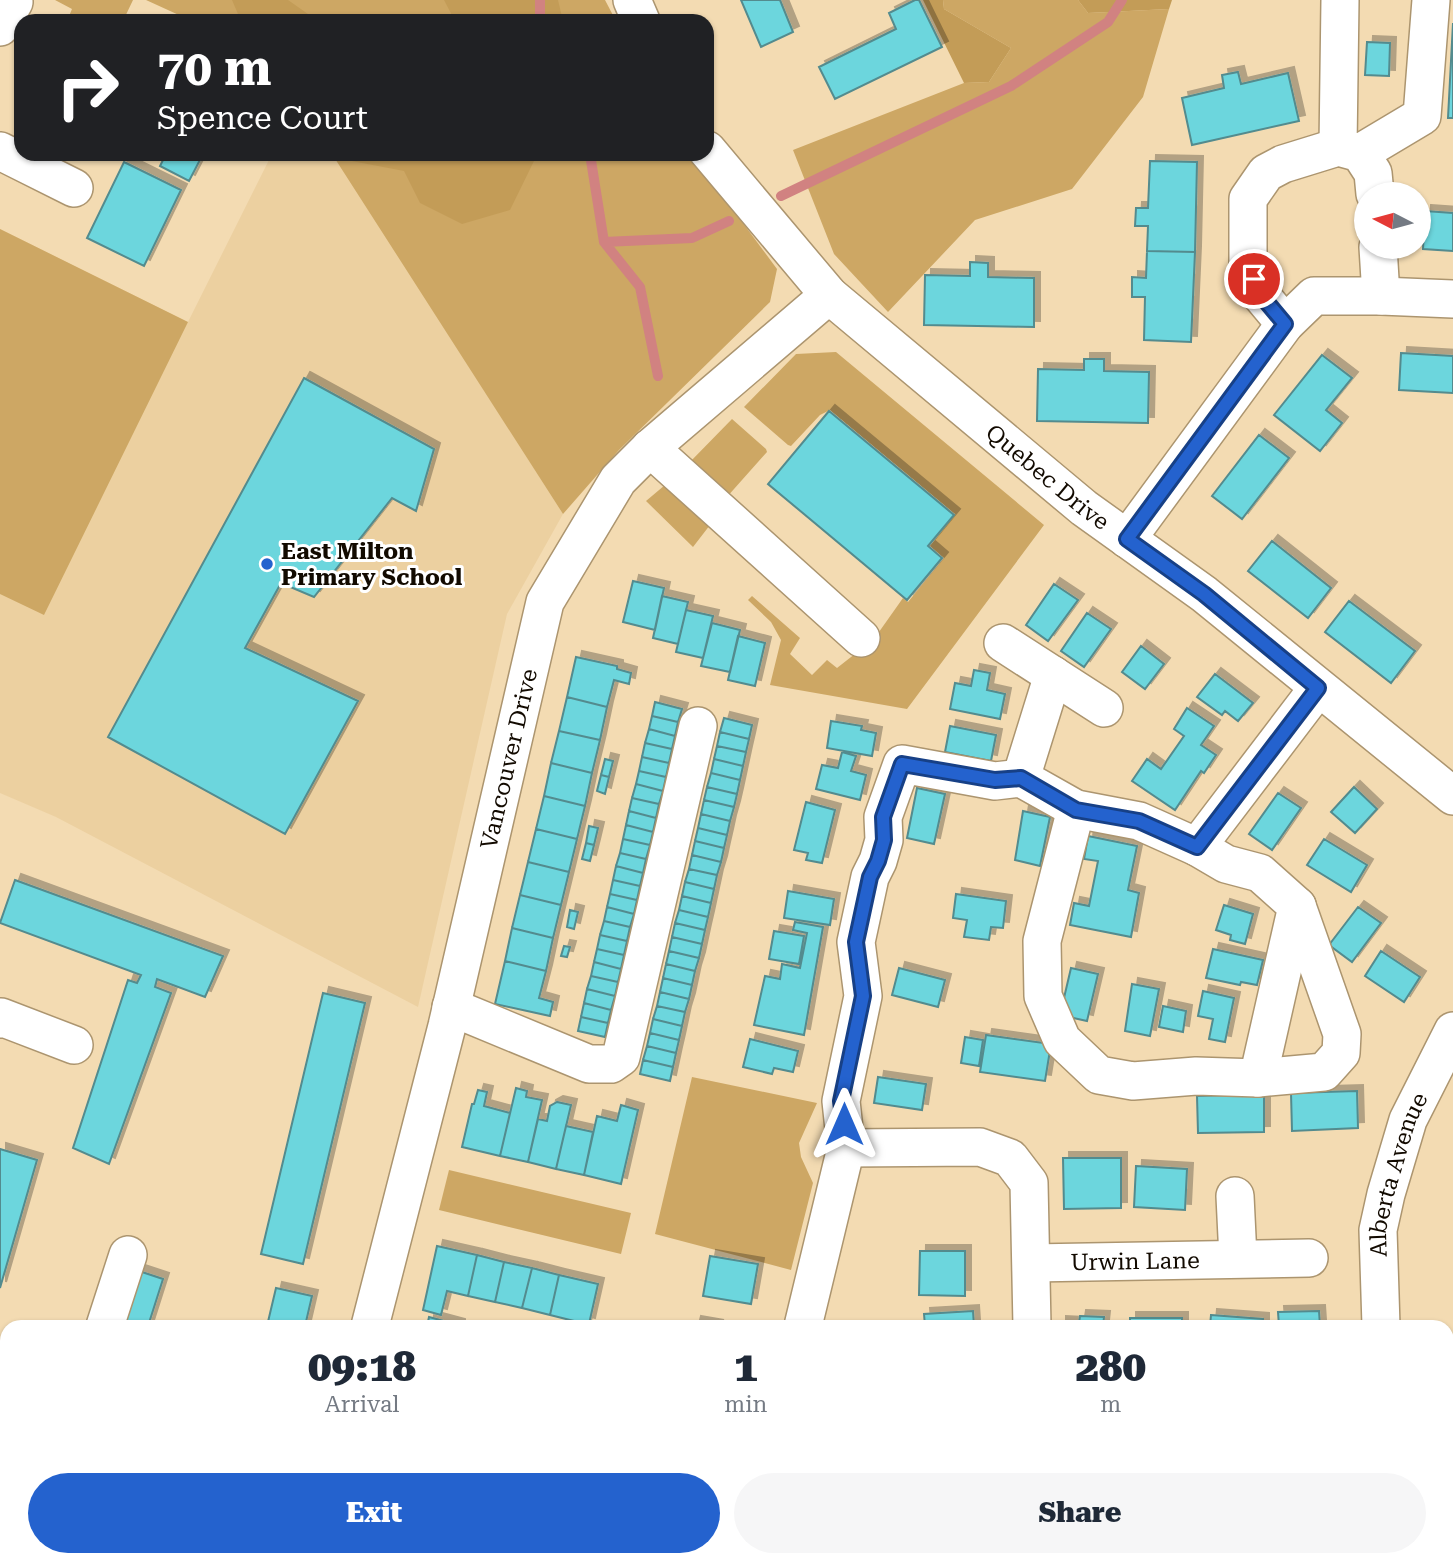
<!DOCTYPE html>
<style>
body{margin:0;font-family:"Roboto Serif",serif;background:#f6f6f7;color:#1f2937;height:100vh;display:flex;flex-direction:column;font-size:26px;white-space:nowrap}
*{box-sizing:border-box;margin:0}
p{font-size:23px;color:#747a83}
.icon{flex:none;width:38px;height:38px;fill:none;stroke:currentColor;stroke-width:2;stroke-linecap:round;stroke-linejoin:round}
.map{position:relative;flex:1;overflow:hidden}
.panel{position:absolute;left:0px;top:1320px;width:1454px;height:247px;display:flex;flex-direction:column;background:#fff;border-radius:21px 21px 0 0;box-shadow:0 2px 5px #0004}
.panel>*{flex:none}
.top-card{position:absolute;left:14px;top:14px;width:700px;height:147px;border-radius:21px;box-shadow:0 2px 5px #0004;background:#202124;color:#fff;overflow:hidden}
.needle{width:46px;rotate:276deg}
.fabs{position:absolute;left:1354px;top:182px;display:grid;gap:14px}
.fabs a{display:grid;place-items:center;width:77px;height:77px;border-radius:50%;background:#fff;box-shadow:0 2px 5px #0004;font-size:35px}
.pin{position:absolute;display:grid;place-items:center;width:60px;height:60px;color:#fff;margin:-30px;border:4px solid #fff;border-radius:50%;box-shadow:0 2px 7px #0007}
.me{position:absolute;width:77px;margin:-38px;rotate:0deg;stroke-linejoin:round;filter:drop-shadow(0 0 5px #0008)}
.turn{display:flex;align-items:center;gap:24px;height:147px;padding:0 28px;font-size:32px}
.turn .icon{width:91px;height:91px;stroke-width:2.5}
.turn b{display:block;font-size:49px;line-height:60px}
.eta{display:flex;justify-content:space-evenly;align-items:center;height:119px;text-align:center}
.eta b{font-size:42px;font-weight:800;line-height:49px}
.primary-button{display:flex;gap:14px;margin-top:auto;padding:14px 28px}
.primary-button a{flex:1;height:80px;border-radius:42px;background:#2462ce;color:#fff;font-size:28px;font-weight:800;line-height:80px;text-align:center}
.primary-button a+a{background:#f6f6f7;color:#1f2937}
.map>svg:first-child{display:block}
</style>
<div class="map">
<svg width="1453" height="1566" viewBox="0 0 1453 1566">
<defs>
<filter id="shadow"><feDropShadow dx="6" dy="-6" stdDeviation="0" flood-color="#0004"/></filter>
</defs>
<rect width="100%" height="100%" fill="#f3dbb2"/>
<path fill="#ecd0a0" d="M272,154H332L336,158L563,514L507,614L418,1007L56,817L0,793V229L188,322Z"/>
<path fill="#cda764" d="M55,0H133L123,21H67L72,9Z
M146,0H605L616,21H215L203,18L201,21H192Z
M943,0H1078L1088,13L1169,9L1143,97L1072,189L975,220L888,312L834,254L793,150L964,83L989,82L1011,48L944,9Z
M332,154H667L668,156L692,154L777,269L770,302L619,450L563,514Z
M0,229L188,322L44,615L0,594Z
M836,352L1044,525L907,709L770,685L781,640L771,622L748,600L752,596L800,638L790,654L812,675L827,660L837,668L874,639L903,598L908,602L944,558L930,546L955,514L830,410L820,415L791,446L788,445L744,407L796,354Z
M732,419L766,449L767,452L726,498L689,463Z
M665,485L710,525L693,547L646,501Z
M692,1077L817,1103L799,1143L801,1157L813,1183L791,1270L655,1234Z
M449,1170L631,1213L621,1254L439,1210Z"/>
<path fill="#c39c57" d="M232,0H288L318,21H241Z
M444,0H558L563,21H455Z
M923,0H943L944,9L1011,48L989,82L964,83Z
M1078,0H1172L1169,9L1088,13Z
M332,154H545L534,161L510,210L462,224L420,203L404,171L336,158Z"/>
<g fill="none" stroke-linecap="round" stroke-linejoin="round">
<path stroke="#d18281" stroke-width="10" d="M540,0V21
M590,154L604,242L640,287L658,376
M781,196L1011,86L1108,22L1122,0
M604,242L692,238L729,221"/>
</g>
<path fill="#6cd6dd" stroke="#538b8e" stroke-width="2" filter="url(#shadow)" d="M741,0H780L793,32L761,47Z
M915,0H919L942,47L835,99L819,67L896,29L889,13Z
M1453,23V118H1448Z
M1367,42L1390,43L1389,76L1365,75Z
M1238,72L1241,84L1288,73L1299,121L1192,145L1182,98L1224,88L1222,75Z
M166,154H203L189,181L160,166Z
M1150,161L1197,162L1195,252L1147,251L1148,226H1135L1136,208H1148Z
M124,162L181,190L144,266L87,238Z
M1425,211L1453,213V251L1423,249Z
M1147,251L1195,252L1191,342L1144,340L1145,297H1132V277L1146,278Z
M970,262L988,263V277L1034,278V327L924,325L925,275L970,276Z
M1401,353L1453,356V393L1399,390Z
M1322,355L1352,378L1326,410L1342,423L1320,451L1274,415Z
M1084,359H1104V371L1149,372L1148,423L1037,421L1038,369L1084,370Z
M304,378L434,449L416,511L392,498L314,597L281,583L245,648L358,701L285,834L108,737Z
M829,411L954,515L928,546L942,558L907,600L768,484Z
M1259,435L1289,458L1242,519L1212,496Z
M1272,541L1331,588L1308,618L1248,571Z
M633,581L664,588L655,630L623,622Z
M1054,584L1078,600L1048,641L1026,625Z
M662,596L688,602L678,644L653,638Z
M1349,601L1415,651L1391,683L1325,632Z
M686,610L713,616L703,658L676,652Z
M1087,613L1111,629L1084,667L1061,651Z
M712,623L740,630L730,672L701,666Z
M738,636L765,643L755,686L728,680Z
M1141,646L1164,664L1145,689L1122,672Z
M576,657L617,666V669L631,673L629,684L614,680L607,707L567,697Z
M974,670L990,673L987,690L1005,694L1000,719L950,709L955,683L971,686Z
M1215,674L1253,703L1238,721L1225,711L1222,715L1197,697Z
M567,697L607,707L600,740L559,731Z
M655,702L682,709L678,722L652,716Z
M1187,708L1214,726L1201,745L1216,755L1204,773L1201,771L1175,810L1132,781L1147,759L1161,769L1184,736L1174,729Z
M652,716L678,722L675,736L649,729Z
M724,718L752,725L749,739L720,732Z
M831,721L862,726L861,730L876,733L872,756L827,748Z
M950,726L996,735L991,761L945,752Z
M649,729L675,736L672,749L645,743Z
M559,731L600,740L592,773L551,763Z
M720,732L749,739L746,752L717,746Z
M645,743L672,749L669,763L642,757Z
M717,746L746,752L743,766L714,759Z
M842,752L856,756L851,771L866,775L860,800L816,789L822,765L838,768Z
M642,757L669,763L666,777L639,771Z
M605,759L613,761L609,777L601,775Z
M714,759L743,766L740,780L711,773Z
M551,763L592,773L585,806L544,796Z
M639,771L666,777L663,791L636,784Z
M711,773L740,780L737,794L707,787Z
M601,775L609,777L605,794L597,791Z
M636,784L663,791L659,804L632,798Z
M707,787L737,794L734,807L704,800Z
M1354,787L1377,809L1355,833L1331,812Z
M917,788L945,794L934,844L907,838Z
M1278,793L1301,808L1272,850L1249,834Z
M544,796L585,806L577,839L536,829Z
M632,798L659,804L656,818L629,811Z
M704,800L734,807L730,821L701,814Z
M806,802L835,810L822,863L806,860L808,853L794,850Z
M629,811L656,818L653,832L626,825Z
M1023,811L1050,817L1040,866L1015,860Z
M701,814L730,821L727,835L698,828Z
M626,825L653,832L650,845L623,839Z
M589,826L598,828L594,845L586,843Z
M698,828L727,835L724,848L695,841Z
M536,829L577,839L569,872L528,862Z
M1088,836L1137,846L1128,890L1139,893L1131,937L1070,925L1074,903L1089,906L1098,861L1084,859Z
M623,839L650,845L646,859L620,853Z
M1324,839L1367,865L1351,892L1307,865Z
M695,841L724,848L721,862L692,855Z
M586,843L594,845L590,861L582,859Z
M620,853L646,859L643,873L616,866Z
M692,855L721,862L717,875L689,869Z
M528,862L569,872L561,905L520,895Z
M616,866L643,873L640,886L613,880Z
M689,869L717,875L714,889L685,882Z
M15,880L223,956L205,997L157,979L155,987L171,993L109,1164L73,1148L128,980L137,983L141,975L0,923Z
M613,880L640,886L637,900L610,894Z
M685,882L714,889L711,903L682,896Z
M788,891L834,899L830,925L784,918Z
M610,894L637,900L634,914L607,907Z
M956,894L1006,901L1003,928L991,927L989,940L964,937L967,920L953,918Z
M520,895L561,905L553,938L512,928Z
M682,896L711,903L708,917L679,910Z
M1224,905L1253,914L1245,944L1230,940L1231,935L1216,930Z
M607,907L634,914L630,927L604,921Z
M1358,907L1381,923L1352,962L1329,945Z
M570,910L578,912L574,929L567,927Z
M679,910L708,917L705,930L675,923Z
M604,921L630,927L627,941L600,935Z
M795,922L823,927L804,1035L754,1025L765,976L780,979L782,964L800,968L807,933L793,930Z
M675,923L705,930L702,944L672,937Z
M512,928L553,938L546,971L505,961Z
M774,931L804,936L799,964L769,959Z
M600,935L627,941L624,955L597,949Z
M672,937L702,944L699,958L669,951Z
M564,946L570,947L567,957L561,956Z
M597,949L624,955L621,969L594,962Z
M1213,949L1263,960L1257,985L1241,982L1240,985L1206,978Z
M669,951L699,958L695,971L666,964Z
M1381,951L1420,977L1404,1002L1365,976Z
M505,961L546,971L539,998L553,1002L550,1016L495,1004Z
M594,962L621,969L618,982L591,976Z
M666,964L695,971L692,985L663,978Z
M899,968L945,980L938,1007L892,995Z
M1071,968L1098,974L1087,1021L1060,1015Z
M591,976L618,982L615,996L587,989Z
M663,978L692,985L689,999L660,992Z
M1132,984L1159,989L1150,1036L1125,1031Z
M587,989L615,996L611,1010L584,1003Z
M1203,991L1234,998L1225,1042L1209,1039L1213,1019L1198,1016Z
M660,992L689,999L685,1012L657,1006Z
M323,993L365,1003L303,1264L261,1254Z
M584,1003L611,1010L608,1023L581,1017Z
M657,1006L685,1012L682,1026L653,1019Z
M1163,1006L1186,1011L1183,1032L1159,1027Z
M581,1017L608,1023L605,1037L578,1031Z
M653,1019L682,1026L679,1040L650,1033Z
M650,1033L679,1040L676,1053L647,1046Z
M986,1035L1051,1044L1045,1081L980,1072Z
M965,1037L983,1040L979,1066L961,1063Z
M750,1039L798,1051L793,1072L774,1068L772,1074L743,1067Z
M647,1046L676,1053L673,1067L643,1060Z
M643,1060L673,1067L670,1081L640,1074Z
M878,1077L926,1084L922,1110L874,1103Z
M516,1088L527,1091L526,1097L542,1100L528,1162L500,1156Z
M478,1090L487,1092L484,1106L510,1113L500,1156L462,1147L472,1104H474Z
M1357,1091L1358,1128L1292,1131L1291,1093Z
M1264,1094V1132L1198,1133L1197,1096Z
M557,1102L571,1105L556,1169L528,1162L538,1119L547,1121L550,1106Z
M621,1105L638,1110L621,1184L584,1175L597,1116L617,1121Z
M566,1126L593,1132L584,1175L556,1169Z
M0,1149L37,1160L0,1288Z
M1063,1158H1121V1208L1064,1209Z
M1136,1166L1187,1169L1185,1210L1134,1207Z
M437,1246L477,1255L468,1296L447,1291L441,1315L423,1310Z
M920,1251H965V1296L919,1295Z
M477,1255L504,1262L495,1302L468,1296Z
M710,1256L758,1264L751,1304L703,1296Z
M504,1262L532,1268L522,1308L495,1302Z
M532,1268L559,1275L550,1315L522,1308Z
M136,1270L163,1279L148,1326H118Z
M559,1275L598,1284L589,1324L586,1323L585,1326H572L574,1321L550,1315Z
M276,1288L312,1296L305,1326H267Z
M973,1311L974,1326H925L924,1314Z
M1319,1311L1320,1326H1279L1278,1312Z
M1211,1315L1263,1319V1326H1210Z
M1080,1316L1104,1317L1103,1326H1060V1322L1079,1323Z
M429,1317L459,1325V1326H427Z
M1130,1318H1182V1326H1130Z
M695,1322L718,1326H694Z
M1453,1413V1474H1448Z
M213,1559H252L250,1566H212Z
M363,1559H401L399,1566H361Z
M401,1559H403L430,1566H399Z
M651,1559H684V1564Z
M792,1559H843L842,1566H791Z"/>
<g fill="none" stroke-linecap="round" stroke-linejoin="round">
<defs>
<g id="minor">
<path d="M632,0L641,21"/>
<path d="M0,27L14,2"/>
<path d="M1338,147L1340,0"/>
<path id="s1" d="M707,150L829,295L1084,508L1204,594L1453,796"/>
<path d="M0,151L74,188"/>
<path d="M1360,153L1422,116L1431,0"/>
<path d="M1378,247L1381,296"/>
<path d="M1285,324L1260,294L1248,264V199L1266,173L1283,164L1338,147L1360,153L1373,173L1375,194"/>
<path d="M650,448L861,638"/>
<path d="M1127,539L1285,324L1314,296H1381L1453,299"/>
<path d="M1003,643L1104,708"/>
<path d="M1021,778L1053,675"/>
<path d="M1076,809L1042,941L1043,996L1062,1040L1099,1075L1133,1081L1196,1076L1258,1078L1297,906L1260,873L1226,864L1197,847"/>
<path d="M451,1007L589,1064H611L621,1057L698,726"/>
<path d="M0,1019L1,1017L74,1045"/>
<path d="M1258,1078L1324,1072L1341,1053L1342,1034L1297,906"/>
<path d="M846,1148L980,1147L1010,1158L1029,1183L1032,1326"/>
<path d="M1235,1196L1238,1258"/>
<path id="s2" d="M1032,1263L1309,1258"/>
<path d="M105,1326L128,1255"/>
<path id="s3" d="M370,1326L447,1026L545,602L618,480L650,448L829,295"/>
<path d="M803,1326L846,1148L841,1101L863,996L856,942L870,877L878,861L884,840L883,817L902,764L995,781L1021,778L1076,809L1139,821L1197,847L1318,688"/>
<path id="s4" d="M1381,1326L1378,1230L1386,1194L1408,1120L1453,1031"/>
<path d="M28,1566L30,1559"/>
<path d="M319,1566L320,1559"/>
<path d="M741,1566L743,1559"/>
<path d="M1057,1566L1398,1559"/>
</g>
</defs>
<use href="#minor" stroke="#ac956f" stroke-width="40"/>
<use href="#minor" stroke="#fff" stroke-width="37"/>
</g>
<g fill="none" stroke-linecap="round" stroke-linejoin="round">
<defs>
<path id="route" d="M844,1124L841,1101L863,996L856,942L870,877L878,861L884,840L883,817L902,764L995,780L1021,778L1076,810L1139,821L1197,847L1318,688L1204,594L1127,539L1285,324L1260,294L1254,279"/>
</defs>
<use href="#route" stroke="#174086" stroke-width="18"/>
<use href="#route" stroke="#2462ce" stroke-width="12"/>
</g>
<circle fill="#2462ce" stroke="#fff" stroke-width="2.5" cx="267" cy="564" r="7"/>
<g text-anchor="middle" stroke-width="6" stroke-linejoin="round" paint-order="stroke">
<g font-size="23" fill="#120a00" stroke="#fff">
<text dy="8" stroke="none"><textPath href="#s1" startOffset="474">Quebec Drive</textPath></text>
<text dy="8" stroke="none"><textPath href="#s3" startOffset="584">Vancouver Drive</textPath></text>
<text dy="8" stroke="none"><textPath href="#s4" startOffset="154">Alberta Avenue</textPath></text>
<text dy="8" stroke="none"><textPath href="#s2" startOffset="103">Urwin Lane</textPath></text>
</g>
<g font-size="23" font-weight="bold" fill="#120a00" stroke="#fff" text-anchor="start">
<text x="281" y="559">East Milton<tspan x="281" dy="26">Primary School</tspan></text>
</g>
</g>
</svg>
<div class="fabs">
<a><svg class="needle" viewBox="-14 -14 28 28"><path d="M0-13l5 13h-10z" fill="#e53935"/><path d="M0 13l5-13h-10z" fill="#747a83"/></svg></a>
</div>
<div class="pin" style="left:1254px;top:279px;background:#d93025"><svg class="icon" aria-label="arrive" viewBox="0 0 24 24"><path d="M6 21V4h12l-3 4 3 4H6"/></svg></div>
<svg class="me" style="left:844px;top:1124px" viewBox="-20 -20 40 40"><path d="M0-17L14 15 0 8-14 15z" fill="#2462ce" stroke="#fff" stroke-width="4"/></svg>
<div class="top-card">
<div class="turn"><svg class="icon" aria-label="right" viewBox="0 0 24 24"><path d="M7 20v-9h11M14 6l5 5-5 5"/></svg><div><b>70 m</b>Spence Court</div></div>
</div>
<section class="panel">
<div class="eta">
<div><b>09:18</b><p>Arrival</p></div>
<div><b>1</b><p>min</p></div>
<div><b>280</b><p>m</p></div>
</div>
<div class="primary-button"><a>Exit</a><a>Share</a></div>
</section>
</div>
